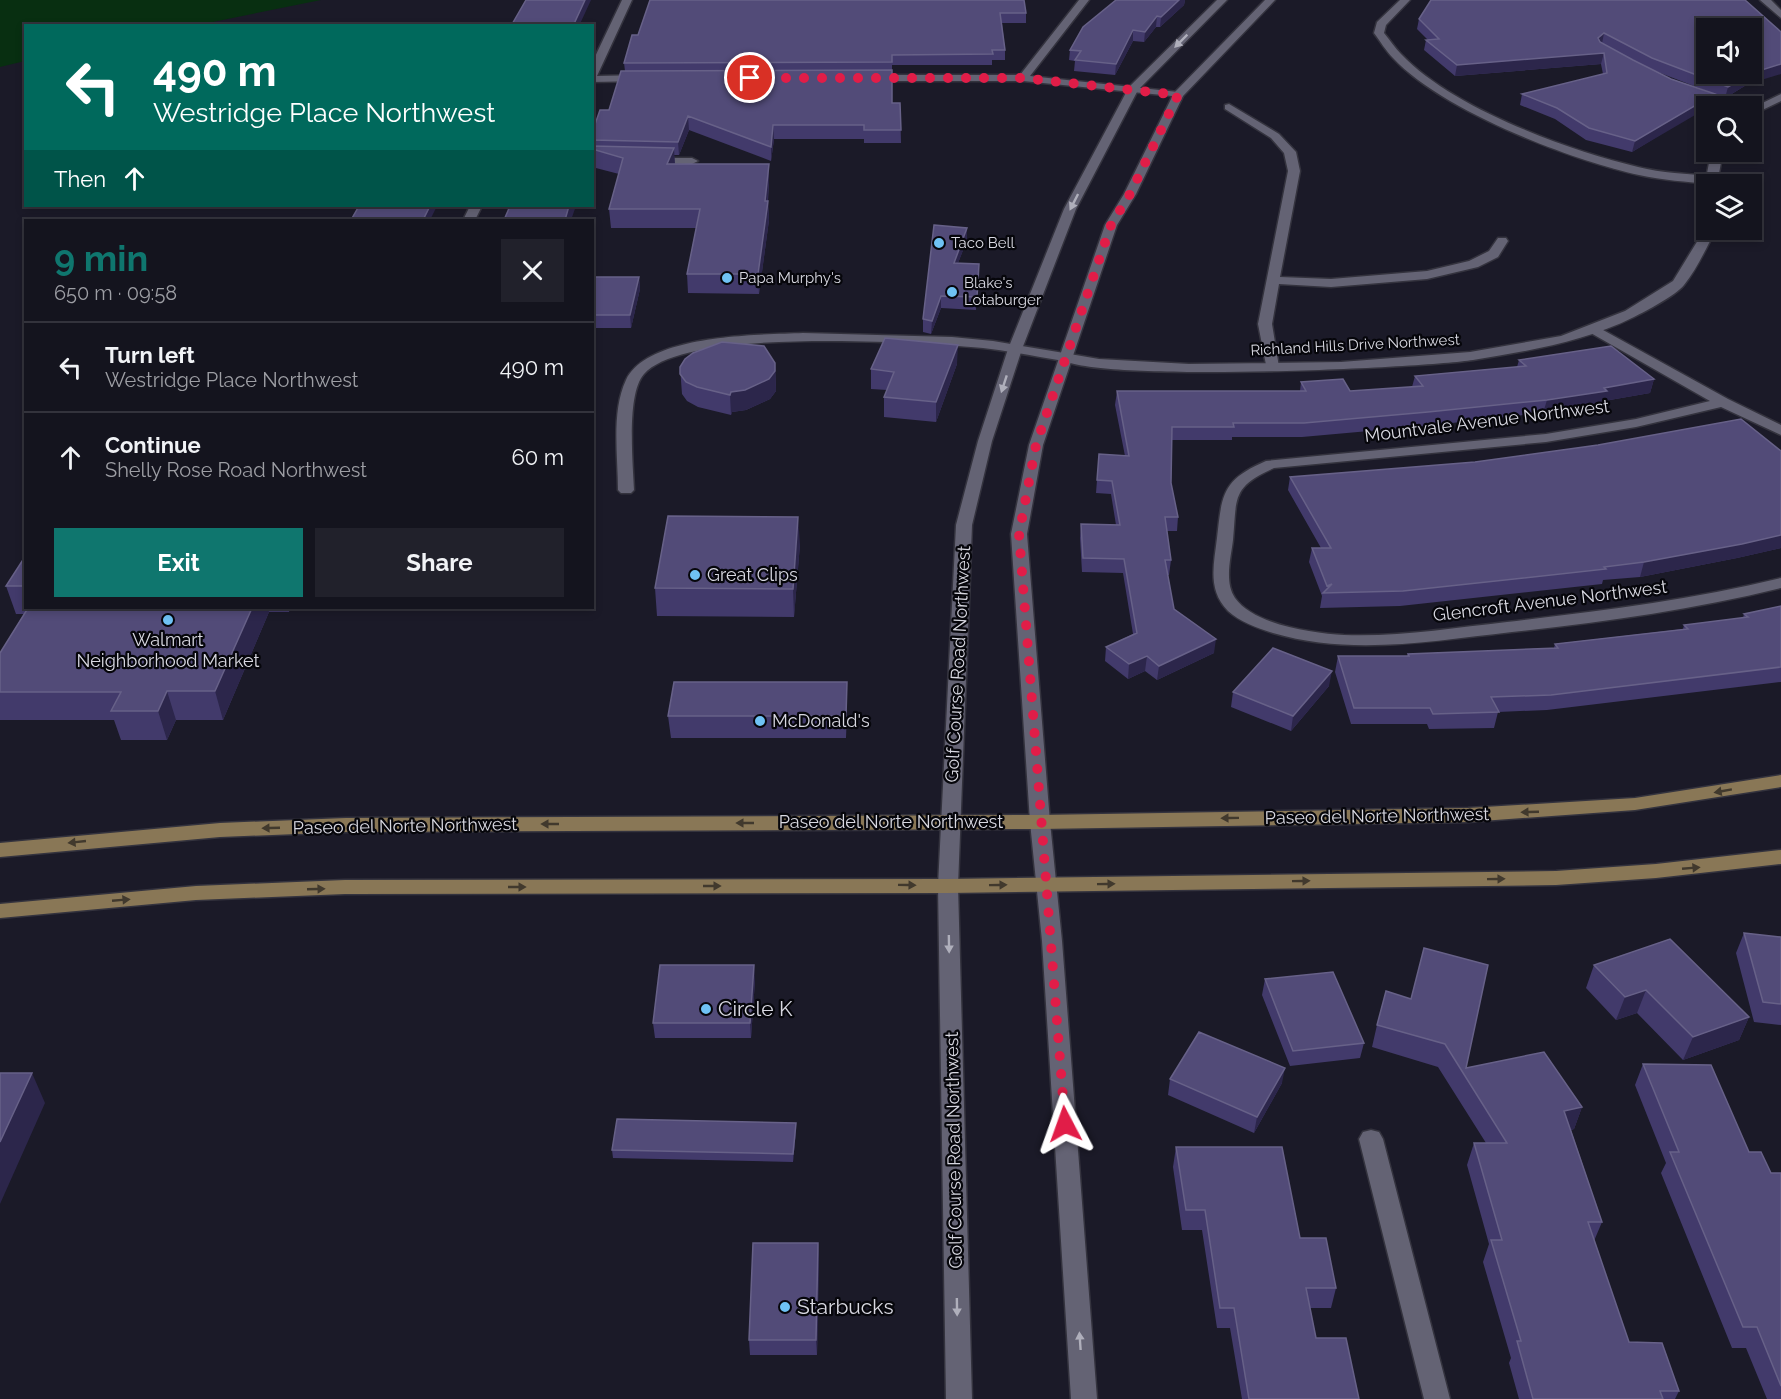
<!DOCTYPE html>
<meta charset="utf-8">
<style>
body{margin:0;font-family:Raleway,sans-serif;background:#21212b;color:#f1f3f6;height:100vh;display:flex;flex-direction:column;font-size:22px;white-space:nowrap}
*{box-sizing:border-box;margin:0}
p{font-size:20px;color:#9d9ea4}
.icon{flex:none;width:33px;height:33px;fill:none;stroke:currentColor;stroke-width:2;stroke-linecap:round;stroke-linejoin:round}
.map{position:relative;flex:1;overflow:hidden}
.panel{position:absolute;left:24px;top:219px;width:570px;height:390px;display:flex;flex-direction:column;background:#14141e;border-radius:0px;box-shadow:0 3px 9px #0003,0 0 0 2px #33333c}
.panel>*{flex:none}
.banner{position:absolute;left:24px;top:24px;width:570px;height:183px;border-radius:0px;box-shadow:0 3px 9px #0003,0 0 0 2px #33333c;background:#00695c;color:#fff;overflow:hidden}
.controls{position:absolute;left:1696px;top:18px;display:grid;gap:12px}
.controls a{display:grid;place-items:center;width:66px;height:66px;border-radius:0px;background:#14141e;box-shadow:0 3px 9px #0003,0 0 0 2px #33333c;font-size:30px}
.pin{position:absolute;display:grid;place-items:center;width:51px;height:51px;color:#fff;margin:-26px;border:3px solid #fff;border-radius:50%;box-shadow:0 2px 6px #0007}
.me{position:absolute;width:66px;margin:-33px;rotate:356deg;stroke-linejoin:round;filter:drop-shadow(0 0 4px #0008)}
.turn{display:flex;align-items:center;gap:21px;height:126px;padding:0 30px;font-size:27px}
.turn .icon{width:78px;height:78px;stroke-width:2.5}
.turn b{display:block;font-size:42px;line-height:51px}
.then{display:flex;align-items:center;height:57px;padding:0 30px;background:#0003;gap:12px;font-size:22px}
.round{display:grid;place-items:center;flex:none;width:63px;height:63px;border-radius:0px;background:#21212b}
.headline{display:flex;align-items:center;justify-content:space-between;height:102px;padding:0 30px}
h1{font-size:36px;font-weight:700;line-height:45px;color:#0f766e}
.button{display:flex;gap:12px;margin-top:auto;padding:12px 30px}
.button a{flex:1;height:69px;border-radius:0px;background:#0f766e;color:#fff;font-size:24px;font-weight:700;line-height:69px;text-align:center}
.button a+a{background:#21212b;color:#f1f3f6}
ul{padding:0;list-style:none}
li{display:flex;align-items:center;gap:18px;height:90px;padding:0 30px;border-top:2px solid #33333c}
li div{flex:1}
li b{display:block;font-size:22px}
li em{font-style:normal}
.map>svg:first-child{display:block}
</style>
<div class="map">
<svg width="1781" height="1399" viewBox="0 0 1781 1399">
<rect width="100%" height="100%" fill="#1b1a28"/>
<path fill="#082f11" d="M0,0H321L198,25L26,26L25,61L0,67Z"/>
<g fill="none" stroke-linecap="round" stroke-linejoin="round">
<defs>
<path id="minor" d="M622,0H632L597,76L642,75L647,78L642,81L592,82V63Z
M1079,0H1089L1030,76L1178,92L1183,95L1182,97L1023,81H867L862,78L867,75H1020Z
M1400,0H1410L1386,25L1384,33C1390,40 1395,48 1401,54C1452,108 1567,150 1638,167C1662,173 1687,174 1711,176L1717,180L1711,184C1687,182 1662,180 1639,175C1570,160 1441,110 1393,58C1386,51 1380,41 1374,33L1377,22Z
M1760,0H1771L1781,10V18Z
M1690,89L1741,104L1742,106H1727L1686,94L1685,92Z
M1229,104L1279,134L1296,152L1300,171L1280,277L1331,279L1427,271L1469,261L1489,251L1498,238H1506L1508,241L1498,257L1478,267L1427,279L1331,287L1279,284L1272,324L1279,367L1272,371L1267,370L1258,324L1288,171L1284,153L1271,138L1225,109V105Z
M651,158H692L698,161L692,164L647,163L645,161Z
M470,206H482L475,220H463Z
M1594,325L1728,399L1781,425V435L1721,407L1636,427L1546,442L1274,468C1231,487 1237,498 1233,540C1231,557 1224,582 1235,598C1254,625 1313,633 1344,635C1399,637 1453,628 1507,622C1599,611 1691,600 1781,578V588C1692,610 1603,622 1512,632C1432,641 1351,656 1273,633C1257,628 1240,622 1228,611C1207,590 1214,564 1217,538C1222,494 1222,480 1266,461L1546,434L1636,419L1710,401L1589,332L1587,329L1589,326Z
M803,333L952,337L993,341L1064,353L1071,357L1064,361C1037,357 1010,351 983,348C920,342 685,327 644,374C626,394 633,464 634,490L631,493H621L618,490C618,456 611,412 626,380C648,334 759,335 803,333Z
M1371,1130L1379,1132L1383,1139L1450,1399H1424L1359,1139L1363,1132Z"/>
<path id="tertiary" d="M1781,94V101L1752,115V108Z
M1711,152H1723L1717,184H1707V187L1705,184Z
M1706,227L1716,230C1706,248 1697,269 1684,285C1676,295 1646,311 1634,317C1584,342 1528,351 1473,360C1421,368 1082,384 1057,357L1064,353L1099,359L1189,364L1341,362L1470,352L1561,336L1625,311L1673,281Z"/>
<path id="secondary" d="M1217,0H1227L1138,90L1076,209L1022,349L992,441L972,525L958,886L972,1399H946L938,886L956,525L978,441L1008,349L1064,209L1129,87Z
M1265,0H1275L1183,96L1136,194L1117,225L1043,445L1027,534L1050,822L1062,941L1097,1399H1071L1042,941L1030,822L1011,534L1029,445L1105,225L1124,194L1174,93Z"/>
<path id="primary" d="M1781,775V787L1635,810L1468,822L1040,829L346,832L220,837L0,857V843L220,823L346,818L1040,815L1468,808L1635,798Z
M1781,850V864L1656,878L1556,885L948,893L345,894L196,900L0,918V904L196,886L345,880L948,879L1556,871L1656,864Z"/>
</defs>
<use href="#minor" stroke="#34333e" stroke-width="3"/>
<use href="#tertiary" stroke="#34333e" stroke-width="3"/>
<use href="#secondary" stroke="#34333e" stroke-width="3"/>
<use href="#primary" stroke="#34333e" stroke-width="3"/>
<use href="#minor" fill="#646374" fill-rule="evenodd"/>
<use href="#tertiary" fill="#646374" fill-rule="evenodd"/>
<use href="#secondary" fill="#646374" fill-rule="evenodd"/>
<use href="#primary" fill="#897756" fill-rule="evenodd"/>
</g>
<path fill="#423a6b" d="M654,0L1026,13V23H1002L1005,50V60H992V65H892V103H900L901,143H864V139H774L771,161L689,130L679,155H674L675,164L769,182L768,201L769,220L759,294L688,293L687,274L696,228H611L609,209L619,174L592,167V140L609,110L625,71L624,63L638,35Z
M1116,0H1185L1184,5L1160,27H1156L1144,42L1133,41L1115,75L1074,71L1075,61L1069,60L1070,50Z
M1745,0L1748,84L1725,98L1655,71L1712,106H1707L1632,152L1586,140L1555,119L1520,105L1522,94L1603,74L1601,64L1455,76L1424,50L1426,40H1428L1417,29L1419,19Z
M967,228V240L958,263L979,264L976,310L941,308L931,334L923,332V319Z
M639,277L640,289L631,328H592V279Z
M1519,360L1654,379L1650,393L1604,401L1603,404L1543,413L1425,426L1302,437H1232V440H1171V483L1178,517L1177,531H1167L1171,560L1169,575H1167L1174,609L1214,653L1157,680L1145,671L1128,679L1105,661L1106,647L1133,634L1123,573L1082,572L1080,538L1081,524L1116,525L1111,494L1096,493L1099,454L1125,456L1115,405L1117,391H1300L1301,382L1350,391L1412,387L1415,376L1517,367Z
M775,363L776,391L770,399L746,410L732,412L731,415L698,407L687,401L682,394L680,367Z
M957,364L936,422L884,417V397L887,390L871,389V369Z
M1781,451V548L1737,558L1640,577L1603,580L1602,584L1400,606L1320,608L1322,596L1309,562L1312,548H1321L1288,490L1290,477Z
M800,544L794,617L657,616L655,588Z
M26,555V608H290L289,612H269L223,720H176L167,740H121L114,720H0V653L24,614H16L6,586Z
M1781,606V682L1547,710L1498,712L1494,728L1429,729L1427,724H1351L1335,672L1338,656H1407L1408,654L1554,648L1555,644L1683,629L1684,625L1743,618L1744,614Z
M1329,686L1291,731L1231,707L1233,692Z
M847,703L846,738H671L668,716Z
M1744,933L1781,937V1025L1754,1022L1736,953Z
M1594,965L1749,1017L1739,1040L1683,1060L1637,1013L1616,1020L1586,988Z
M1265,979L1364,1043L1360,1058L1290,1066L1262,995Z
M755,980L751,1038H655L653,1023Z
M1411,999L1466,1068L1582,1107L1574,1129L1571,1130L1602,1222L1594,1241L1629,1342L1679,1391L1675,1399H1519L1509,1363L1511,1358L1483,1262L1489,1244L1467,1165L1474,1143H1486L1438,1067L1372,1047L1377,1025Z
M1643,1064L1749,1152L1771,1173H1781V1399H1767L1746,1348H1732L1661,1173L1666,1163L1635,1085Z
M1170,1079L1282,1083L1254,1133L1168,1095Z
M796,1123V1130L793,1162L613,1158L612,1150Z
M1176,1147L1300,1238L1336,1288L1331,1308H1310L1316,1338L1359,1399H1242L1230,1328H1217L1202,1230H1182L1173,1167Z
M818,1243L819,1258L817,1355H750L749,1340Z"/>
<path fill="#2c264b" d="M585,0H591L579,26H573Z
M1179,0H1185L1184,5L1160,27L1161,17Z
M1157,16L1156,27L1144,42L1145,32Z
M1133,30V41L1115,75L1116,64Z
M1604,33L1602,44L1598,38Z
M1604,53L1601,64L1455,76L1457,65Z
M1781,64V74L1748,84L1725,98L1728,87L1752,73Z
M1715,94L1712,106H1707V108L1632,152L1635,141Z
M688,116L689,130L679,155L678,142Z
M773,125L774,139L771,161V147Z
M674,148L675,166L667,164Z
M769,164V182L767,206L768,201L769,220L759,294L758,274Z
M430,206H437L430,220H423Z
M569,206H576L571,220H565Z
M967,228V240L953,276L954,263Z
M639,277L640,289L631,328L630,315Z
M941,296V308L931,334L932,321Z
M958,345L957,364L936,422V402Z
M775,363L776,391L770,399L746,410L732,412L731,415L730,395L731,392Z
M1654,379L1650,393L1604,401L1603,404L1543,413L1547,400L1604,388Z
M798,517L800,544L794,617L793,589Z
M1781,535V548L1737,558L1640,577L1644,562Z
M252,608H268L269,612L223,720L215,691Z
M1216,639L1214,653L1157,680L1159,666Z
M1147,656L1145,671L1128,679L1129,664Z
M1332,671L1329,686L1291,731L1293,716Z
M847,682V703L846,738V716Z
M167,691L176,720L167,740L158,711Z
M754,965L755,980L751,1038L750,1023Z
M1646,990L1637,1013L1616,1020L1625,997Z
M1749,1017L1739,1040L1683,1060L1693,1037Z
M1285,1068L1282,1083L1254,1133L1257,1117Z
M32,1073L45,1103L0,1204V1142Z
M1582,1107L1574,1129L1556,1133L1564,1111Z
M796,1123V1130L793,1162V1154Z
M818,1243L819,1258L817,1355L816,1340Z"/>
<path fill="#524b78" stroke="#676188" stroke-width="1.5" d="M526,0H585L573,26H511Z
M650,0H1024L1026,13H1000L1005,50H992L993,54L892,55V62L624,63L632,35H638Z
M1116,0H1179L1161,17L1157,16L1145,32L1133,30L1116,64L1075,60L1081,51L1070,50L1083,27Z
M1431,0H1745L1781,32V64L1752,73V28H1707V74H1751L1728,87L1652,58L1604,33L1598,38L1600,42L1633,60L1671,79L1715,94L1635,141L1589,128L1557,108L1522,94L1607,73L1604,53L1457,65L1426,40L1439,39L1419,19Z
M892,70V103H900L901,130H864V125H773L771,147L688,116L678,142L592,140V133L600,110H609L621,71Z
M592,146L674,148L667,164H769L765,201H768L758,274H687L700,209H609L623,158L592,149Z
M359,206H430L423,220H351Z
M510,206H569L565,220H504Z
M934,225L967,228L954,263L979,264L977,297L941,296L932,321L923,319Z
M593,277H639L630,315H592Z
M885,338L958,345L936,402L884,397L894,372L871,369Z
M722,342L764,346L775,363V371L769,379L745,390L731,392L730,395L697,387L686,382L680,374V367L685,359L693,353Z
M1611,346L1654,379L1604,388L1607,391L1547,400L1428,412L1304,423H1233L1234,427H1172L1171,483L1178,517H1165L1171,560H1165L1174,609L1216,639L1159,666L1147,656L1129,664L1106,647L1137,633L1124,559L1083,558L1081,524L1120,525L1112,481L1097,480L1099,454L1129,456L1117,391H1306L1301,382L1343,379L1350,391L1423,386L1415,376L1526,366L1519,360Z
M1741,419L1781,451V535L1742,544L1644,562L1604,567L1606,569L1403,591L1323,593L1332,584L1327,586L1312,548H1331L1290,477L1475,462L1598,445Z
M668,516L798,517L793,589L655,588Z
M26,555V586H6Z
M1781,606V667L1551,695L1491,697L1499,712L1433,714L1430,708H1354L1338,656H1409L1408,654L1558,648L1555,644L1688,629L1684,625L1748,617L1744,614Z
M28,608H252L215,691H167L158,711H111L121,692H0V653Z
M1273,648L1332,671L1293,716L1233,692Z
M674,682H847L846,716H668Z
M1744,933L1781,937V1004L1763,1002Z
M1670,939L1749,1017L1693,1037L1646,990L1625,997L1594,965Z
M1424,948L1488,965L1466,1068L1544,1052L1582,1107L1564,1111L1602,1222H1588L1629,1342L1662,1343L1679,1391H1660L1663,1399H1533L1517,1341H1521L1491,1240H1502L1474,1143H1507L1445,1044L1377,1025L1386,991L1411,999Z
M660,965H754L750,1023H653Z
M1333,972L1364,1043L1293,1051L1265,979Z
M1199,1032L1285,1068L1257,1117L1170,1079Z
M1643,1064L1711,1065L1749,1152H1761L1771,1173H1781V1386L1757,1327H1743L1670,1152H1679Z
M0,1073H32L0,1142Z
M617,1119L796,1123L793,1154L612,1150Z
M1176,1147H1282L1300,1238H1326L1336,1288H1306L1316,1338H1346L1359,1399H1249L1234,1308H1220L1205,1210H1186Z
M753,1243H818L816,1340H749Z"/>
<defs><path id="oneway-solid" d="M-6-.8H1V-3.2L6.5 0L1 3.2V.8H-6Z" transform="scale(1.5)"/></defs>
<g fill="#afafbb">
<use href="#oneway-solid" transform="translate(1181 41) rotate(135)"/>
<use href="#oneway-solid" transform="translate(1074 202) rotate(117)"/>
<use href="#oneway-solid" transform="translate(1004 384) rotate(108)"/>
<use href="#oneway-solid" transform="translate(949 944) rotate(89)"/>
<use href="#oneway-solid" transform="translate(957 1307) rotate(89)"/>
<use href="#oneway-solid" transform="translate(1080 1341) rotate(-94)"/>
</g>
<g fill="#41392d">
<use href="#oneway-solid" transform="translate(1723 791) rotate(170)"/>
<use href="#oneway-solid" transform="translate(1530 812) rotate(178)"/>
<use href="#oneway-solid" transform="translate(1230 818) rotate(179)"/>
<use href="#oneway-solid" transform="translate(745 823) rotate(180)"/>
<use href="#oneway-solid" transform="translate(550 824) rotate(180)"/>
<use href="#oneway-solid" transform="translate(271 828) rotate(178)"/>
<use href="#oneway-solid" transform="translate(77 842) rotate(174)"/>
<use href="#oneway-solid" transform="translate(1691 868) rotate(-5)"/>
<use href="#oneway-solid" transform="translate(1496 879) rotate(-1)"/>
<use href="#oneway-solid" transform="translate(1301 881) rotate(-1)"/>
<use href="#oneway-solid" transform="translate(1106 884) rotate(-1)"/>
<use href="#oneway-solid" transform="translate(907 885) rotate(1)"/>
<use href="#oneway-solid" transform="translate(998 885) rotate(-1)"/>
<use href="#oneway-solid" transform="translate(712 886)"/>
<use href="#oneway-solid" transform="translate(517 887)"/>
<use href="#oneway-solid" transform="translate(316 889) rotate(-2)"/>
<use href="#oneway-solid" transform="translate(121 900) rotate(-5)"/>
</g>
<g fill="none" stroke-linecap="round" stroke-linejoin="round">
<path stroke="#e11d48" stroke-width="10" stroke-dasharray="0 18" d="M750,78H1023L1178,95L1130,194L1111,225L1036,445L1019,534L1065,1124"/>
</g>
<g fill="#6fc2f4" stroke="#06060b" stroke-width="2">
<circle cx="939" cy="243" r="6"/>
<circle cx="727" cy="278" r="6"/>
<circle cx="952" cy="292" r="6"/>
<circle cx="695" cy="575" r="6"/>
<circle cx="168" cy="620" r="6"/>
<circle cx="760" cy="721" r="6"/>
<circle cx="706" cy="1009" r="6"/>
<circle cx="785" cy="1307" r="6"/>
</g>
<g text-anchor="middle" stroke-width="4.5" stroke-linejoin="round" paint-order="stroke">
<g font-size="15" fill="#d8d8e1" stroke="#06060b" text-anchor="start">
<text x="951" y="248">Taco Bell</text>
<text x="739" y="283">Papa Murphy's</text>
<text x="964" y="288">Blake's<tspan x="964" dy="17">Lotaburger</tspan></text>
</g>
<g font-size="15" fill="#d8d8e1" stroke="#06060b">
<text transform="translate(1355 345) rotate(-3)" y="5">Richland Hills Drive Northwest</text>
</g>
<g font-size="18" fill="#d8d8e1" stroke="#06060b">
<text transform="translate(1487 421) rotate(-7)" y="6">Mountvale Avenue Northwest</text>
<text transform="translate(1550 601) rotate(-7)" y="6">Glencroft Avenue Northwest</text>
<text transform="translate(958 664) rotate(-87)" y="6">Golf Course Road Northwest</text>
<text transform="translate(1377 816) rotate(-1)" y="6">Paseo del Norte Northwest</text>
<text x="891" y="828">Paseo del Norte Northwest</text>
<text transform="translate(405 826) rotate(-1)" y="6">Paseo del Norte Northwest</text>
<text transform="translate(954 1150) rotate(-91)" y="6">Golf Course Road Northwest</text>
</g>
<g font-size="18" fill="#d8d8e1" stroke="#06060b" text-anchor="start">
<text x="707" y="581">Great Clips</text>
<text x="168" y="646" text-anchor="middle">Walmart<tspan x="168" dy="21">Neighborhood Market</tspan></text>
<text x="772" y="727">McDonald's</text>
</g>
<g font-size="21" fill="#d8d8e1" stroke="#06060b" text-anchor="start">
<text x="718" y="1016">Circle K</text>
<text x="797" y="1314">Starbucks</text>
</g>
</g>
</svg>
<div class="controls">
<a><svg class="icon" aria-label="sound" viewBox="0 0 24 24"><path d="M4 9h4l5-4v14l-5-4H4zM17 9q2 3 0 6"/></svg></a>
<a><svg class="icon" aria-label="search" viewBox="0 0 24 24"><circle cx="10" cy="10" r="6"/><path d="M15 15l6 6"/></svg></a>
<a><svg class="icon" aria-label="layers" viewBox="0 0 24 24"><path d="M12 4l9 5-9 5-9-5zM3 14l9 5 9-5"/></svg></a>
</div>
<div class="pin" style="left:750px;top:78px;background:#d93025"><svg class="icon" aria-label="arrive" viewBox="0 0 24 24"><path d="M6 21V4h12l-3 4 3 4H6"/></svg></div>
<svg class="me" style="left:1065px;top:1124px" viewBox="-20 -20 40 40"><path d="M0-17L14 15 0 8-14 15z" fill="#e11d48" stroke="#fff" stroke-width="4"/></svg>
<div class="banner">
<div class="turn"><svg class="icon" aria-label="left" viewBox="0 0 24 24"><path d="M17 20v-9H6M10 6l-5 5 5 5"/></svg><div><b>490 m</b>Westridge Place Northwest</div></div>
<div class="then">Then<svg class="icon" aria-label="ahead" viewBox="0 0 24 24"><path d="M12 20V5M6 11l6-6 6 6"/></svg></div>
</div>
<section class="panel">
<div class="headline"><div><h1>9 min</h1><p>650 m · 09:58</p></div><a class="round"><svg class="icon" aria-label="close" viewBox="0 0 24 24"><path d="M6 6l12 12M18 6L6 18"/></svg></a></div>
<ul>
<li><svg class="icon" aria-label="left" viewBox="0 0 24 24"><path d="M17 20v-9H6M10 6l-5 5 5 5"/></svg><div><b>Turn left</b><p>Westridge Place Northwest</p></div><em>490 m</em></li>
<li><svg class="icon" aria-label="ahead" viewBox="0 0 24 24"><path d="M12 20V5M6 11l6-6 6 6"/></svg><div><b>Continue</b><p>Shelly Rose Road Northwest</p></div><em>60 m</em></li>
</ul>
<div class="button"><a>Exit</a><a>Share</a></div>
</section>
</div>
